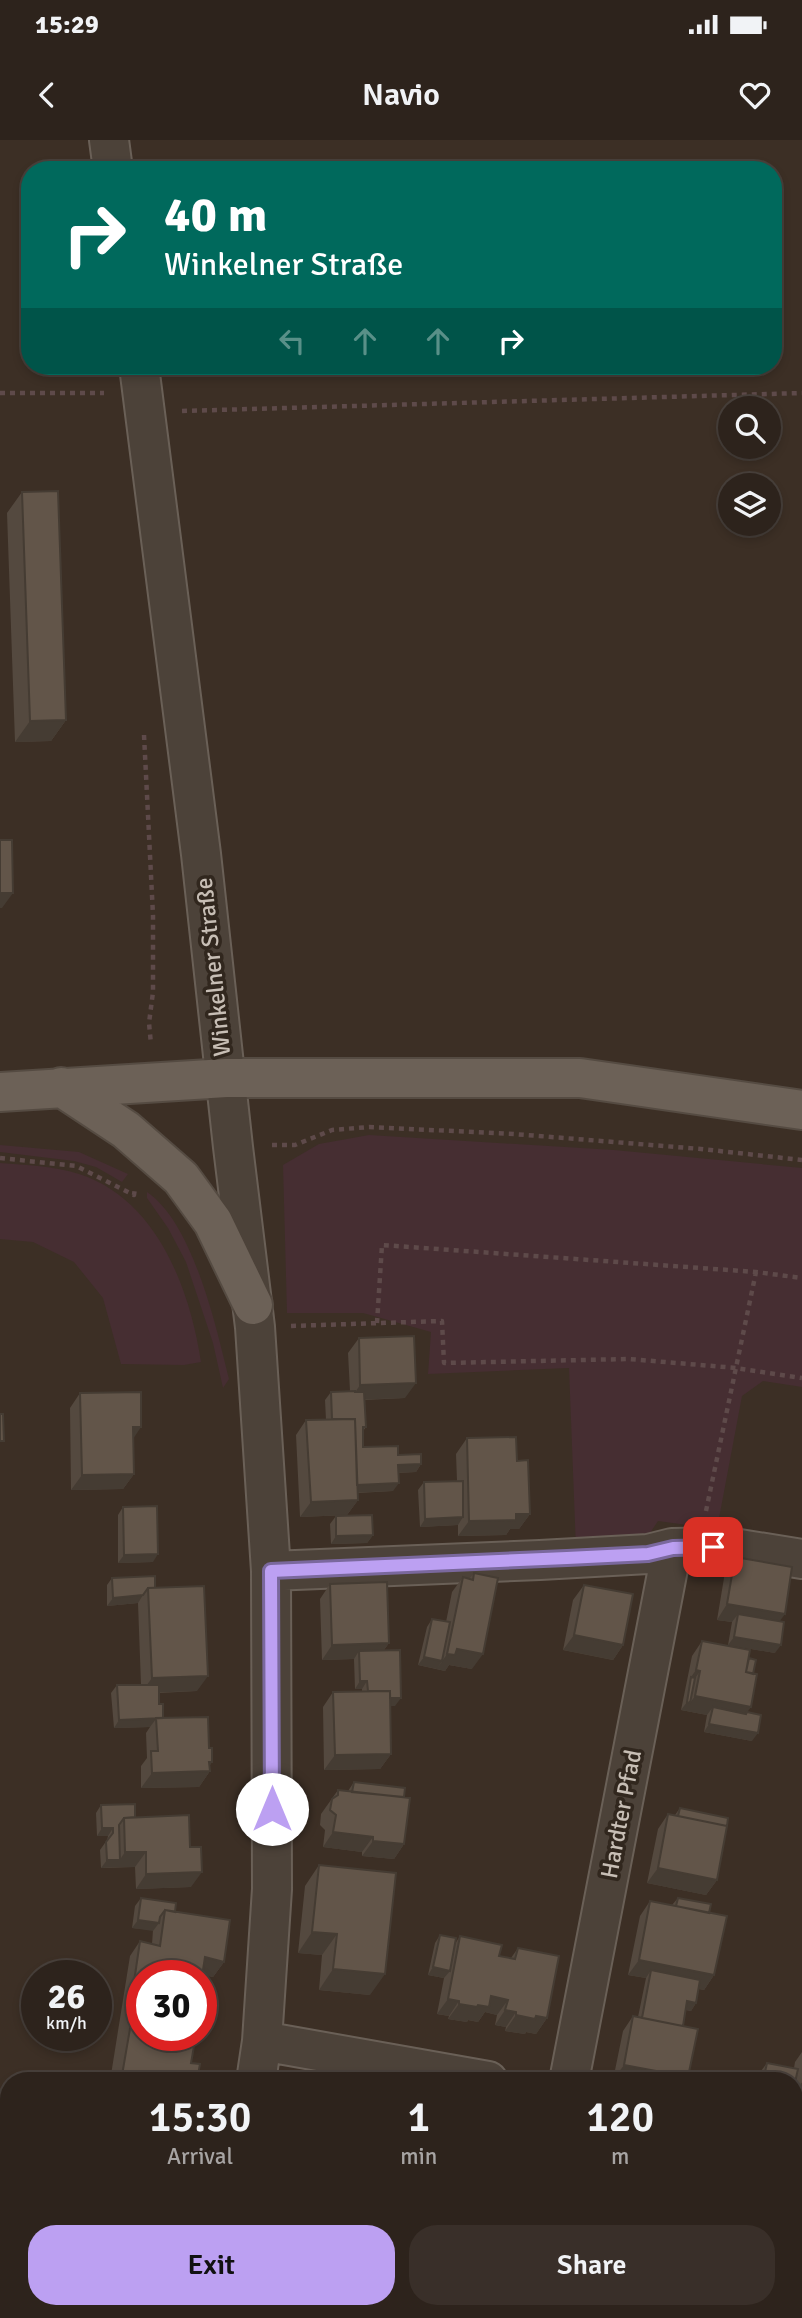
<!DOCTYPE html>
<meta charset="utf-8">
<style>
body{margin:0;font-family:Signika,sans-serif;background:#392f29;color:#f1f3f6;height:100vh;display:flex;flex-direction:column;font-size:26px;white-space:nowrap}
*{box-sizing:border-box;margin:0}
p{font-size:23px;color:#a7a4a3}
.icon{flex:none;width:38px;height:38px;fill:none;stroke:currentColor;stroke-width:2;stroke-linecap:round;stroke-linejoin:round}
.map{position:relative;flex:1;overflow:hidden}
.sheet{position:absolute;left:0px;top:1932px;width:803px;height:247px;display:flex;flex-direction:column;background:#2d231c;border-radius:28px 28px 0 0;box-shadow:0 4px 10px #0003,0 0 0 2px #48403b}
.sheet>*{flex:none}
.banner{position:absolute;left:21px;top:21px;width:761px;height:214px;border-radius:28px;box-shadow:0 4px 10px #0003,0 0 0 2px #48403b;background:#00695c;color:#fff;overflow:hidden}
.fabs{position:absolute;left:718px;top:256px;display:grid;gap:14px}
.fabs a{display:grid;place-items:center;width:63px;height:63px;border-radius:50%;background:#2d231c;box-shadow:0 4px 10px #0003,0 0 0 2px #48403b;font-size:35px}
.speed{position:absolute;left:21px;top:1820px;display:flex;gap:14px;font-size:35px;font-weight:700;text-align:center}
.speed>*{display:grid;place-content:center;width:91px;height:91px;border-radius:50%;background:#2d231c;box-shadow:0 4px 10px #0003,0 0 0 2px #48403b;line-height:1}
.speed small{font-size:18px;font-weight:400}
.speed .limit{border:10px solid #d22;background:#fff;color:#111}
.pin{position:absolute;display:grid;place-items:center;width:60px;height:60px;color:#fff;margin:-30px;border-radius:14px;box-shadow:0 4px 10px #0006}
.me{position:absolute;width:77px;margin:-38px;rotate:0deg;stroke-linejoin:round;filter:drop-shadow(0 0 5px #0008)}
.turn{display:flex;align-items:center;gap:24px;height:147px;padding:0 28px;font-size:32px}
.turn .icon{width:91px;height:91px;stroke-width:2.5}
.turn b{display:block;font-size:49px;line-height:60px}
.lanes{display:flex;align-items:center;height:66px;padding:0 28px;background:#0003;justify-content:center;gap:35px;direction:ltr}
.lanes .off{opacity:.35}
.eta{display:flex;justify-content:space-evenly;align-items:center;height:119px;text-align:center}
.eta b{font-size:42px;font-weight:600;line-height:49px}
.action{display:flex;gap:14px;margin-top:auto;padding:14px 28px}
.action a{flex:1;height:80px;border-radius:28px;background:#bca0f2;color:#111;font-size:28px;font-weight:600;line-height:80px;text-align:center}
.action a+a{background:#392f29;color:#f1f3f6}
.status{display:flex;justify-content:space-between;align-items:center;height:49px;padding:0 35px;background:#2d231c;direction:ltr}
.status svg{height:19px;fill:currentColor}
header{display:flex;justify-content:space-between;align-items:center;height:91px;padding:0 28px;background:#2d231c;font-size:32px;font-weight:600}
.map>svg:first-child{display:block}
</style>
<div class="status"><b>15:29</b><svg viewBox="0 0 49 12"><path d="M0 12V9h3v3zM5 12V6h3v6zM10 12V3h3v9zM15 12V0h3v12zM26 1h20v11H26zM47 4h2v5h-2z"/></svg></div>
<header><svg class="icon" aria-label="back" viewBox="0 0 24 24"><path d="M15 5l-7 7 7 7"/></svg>Navio<svg class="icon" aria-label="heart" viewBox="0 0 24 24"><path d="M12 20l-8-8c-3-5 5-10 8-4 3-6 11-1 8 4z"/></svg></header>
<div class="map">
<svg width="802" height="2178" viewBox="0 0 802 2178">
<rect width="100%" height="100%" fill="#3c2f25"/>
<path fill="#462e32" d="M369,995L614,1010L802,1028V1247L763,1241L742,1256L717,1389L658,1381L646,1399L576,1409L569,1228L428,1234L431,1192L363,1173H287L283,1025L319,1004Z
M0,1005L79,1012L128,1034L122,1042L96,1027L74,1021L0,1012Z
M0,1023C26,1025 54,1026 79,1034C157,1059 190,1149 201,1222L184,1225L121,1224L103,1158L74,1122L33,1102L0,1099Z
M147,1052C193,1083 216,1186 229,1239L223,1248L213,1203L186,1122L168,1088L147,1058Z"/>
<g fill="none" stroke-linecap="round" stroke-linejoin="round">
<defs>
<path id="minor" d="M109,0L113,30
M139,226L201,714L233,1007L255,1187L271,1431L272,1749L262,1901L256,1941
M271,1431L540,1420L648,1414L672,1408L727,1407L802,1419
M262,1901L488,1941
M569,1941L672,1408
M794,2043L802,2047
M217,2178L218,2170"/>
<path id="major" d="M61,947L126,990L181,1038L213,1082L253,1165
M0,952L226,938H580L802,970"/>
</defs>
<use href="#minor" stroke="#6a6057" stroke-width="42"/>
<use href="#major" stroke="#554b42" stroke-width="42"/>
<path stroke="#5e4a4a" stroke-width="4.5" stroke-dasharray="5 5" stroke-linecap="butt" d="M0,253H104
M182,271L802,253
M144,595L153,775V852L149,883L151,904
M272,1005H295L332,990L369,987L514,994L701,1009L802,1020
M0,1018L76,1026L134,1055L135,1048
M377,1183L382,1105L756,1132L802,1138
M291,1186L442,1181L444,1223L629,1219L736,1228L802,1238
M706,1371L756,1132"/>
<use href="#minor" stroke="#4c4239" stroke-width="38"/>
<use href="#major" stroke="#6c6157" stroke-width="38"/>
</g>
<path fill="#54493f" d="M22,352L66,580L51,601L15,602L7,373Z
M359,1198L405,1258L364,1260L366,1287L363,1291V1307L398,1315L421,1324L416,1332L398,1333L393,1351L358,1353V1360L347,1375L300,1377L296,1295L306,1280H326L325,1260L331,1252L350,1251L348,1213Z
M80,1253L133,1298L134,1334L123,1349L71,1350L70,1268Z
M467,1298L517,1321L530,1374L519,1389H510L506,1395L458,1396V1385L420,1387L418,1350L424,1342L457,1341L456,1314Z
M123,1367L153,1422L118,1423V1375Z
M336,1376L373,1395L367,1403L331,1404L330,1384Z
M735,1417L779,1481L775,1513L728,1505L732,1482L717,1480L725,1432Z
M474,1433L472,1529L449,1525L445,1531L418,1525L427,1487L432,1479L446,1482L452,1452L463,1437L469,1439Z
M112,1438L155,1448L197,1551L159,1553V1564L163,1578L209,1608L212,1622L209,1626L210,1631L199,1647L141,1648V1626L147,1618L146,1593L150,1587L114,1588L111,1553L117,1545H141L138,1463L107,1466V1445Z
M330,1444L389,1503L384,1510L395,1566H390L391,1614L380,1629L324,1630L323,1567L333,1552H362V1549H355L354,1519L322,1520L320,1459Z
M584,1445L623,1505L613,1520L563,1510L573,1460Z
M702,1501L749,1518L747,1572L752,1601L704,1592L707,1575L681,1570L692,1516Z
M354,1642L404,1657V1704L394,1719L362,1716V1712L323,1707L325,1690L320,1685L321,1674L338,1650L348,1651Z
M101,1665L135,1677L191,1747L136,1749L135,1727L101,1728L100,1710L107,1700L108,1696H97L96,1673Z
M680,1668L717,1740L706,1755L647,1743L658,1689L668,1674L675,1675Z
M319,1725L370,1855L319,1850L322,1815L298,1813L305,1746Z
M141,1758L175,1772L224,1822L213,1837L203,1835L142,1836L191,1923L197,1941H110L130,1816L140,1801L152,1804L153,1790L132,1788L135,1766Z
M678,1758L709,1773L714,1835L704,1850L699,1849L696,1863L691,1871L686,1870L683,1886L688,1937L686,1941H618L613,1940L623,1891L633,1876L638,1877L646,1838L628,1835L640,1776L650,1761L672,1765Z
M440,1795L455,1804L460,1796L499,1816L511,1818L518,1808L547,1878L536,1894L526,1892L525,1894L505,1891L506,1887L495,1885L497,1875L485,1872L478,1882L468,1880L467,1882L448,1879L449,1876L437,1874L444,1838L428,1835L435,1803Z
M802,1912V2002L794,2000V1941H759L761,1931L767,1923L794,1928L795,1922Z
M105,2170H157L156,2178H103Z"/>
<path fill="#453c33" d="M66,580L51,601L15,602L30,581Z
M0,753H13L2,768H0Z
M416,1243L405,1258L350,1260L360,1245Z
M133,1287H141L131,1302Z
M421,1324L416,1332L392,1333L398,1325Z
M134,1334L123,1349L71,1350L82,1335Z
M399,1343L393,1351L347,1353L352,1345Z
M358,1360L347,1375L300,1377L311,1362Z
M516,1374H530L519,1389H510L506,1395L458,1396L469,1381Z
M463,1377L458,1385L420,1387L425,1379Z
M373,1395L367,1403L331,1404L336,1396Z
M158,1414L153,1422L118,1423L124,1415Z
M143,1455L138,1463L107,1466L113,1458Z
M727,1464L785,1474L774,1489L738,1474L732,1482L717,1480Z
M574,1495L623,1505L613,1520L563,1510Z
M734,1497L781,1505L775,1513L728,1505Z
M389,1503L378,1518L359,1511L354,1519L322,1520L332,1505Z
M457,1509L483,1514L472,1529L449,1525L445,1531L437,1529L447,1514Z
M424,1517L442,1521L437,1529L418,1525Z
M696,1530L700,1531L690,1546L691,1537Z
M208,1536L197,1551L141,1553L152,1538Z
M360,1541H367L362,1549H355Z
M695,1556L751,1567L740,1582L713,1567L707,1575L681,1570L687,1562L690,1563Z
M401,1558L395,1566L362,1567L368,1559Z
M156,1579L150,1587L114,1588L119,1580Z
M709,1584L758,1593L752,1601L704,1592Z
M391,1614L380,1629L324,1630L335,1615Z
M209,1622H212L206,1632L210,1631L199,1647L141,1648L152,1633Z
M102,1688H113L108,1696H97Z
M333,1692L373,1697L362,1712L323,1707Z
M373,1701L404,1704L394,1719L362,1716Z
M125,1712H146L135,1727H115Z
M107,1720H120L115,1727L101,1728Z
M658,1728L717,1740L706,1755L647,1743Z
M202,1732L191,1747L136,1749L146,1734Z
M138,1780L159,1783L153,1791L132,1788Z
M312,1792L337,1794L322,1815L298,1813Z
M205,1817L224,1822L213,1837L195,1833Z
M639,1820L714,1835L704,1850L650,1839L651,1830L646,1838L628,1835Z
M433,1827L450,1831L444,1838L428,1835Z
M333,1829L385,1834L370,1855L319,1850Z
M491,1856L508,1860L497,1875L485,1872L478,1882L468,1880L467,1882L448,1879L459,1864Z
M448,1859L459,1861L449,1876L437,1874Z
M687,1861L696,1863L691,1871L682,1869Z
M505,1870L516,1872L506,1887L495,1885Z
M516,1875L536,1876L547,1878L536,1894L526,1892L525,1894L505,1891Z
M624,1925L688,1937L686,1941H618L613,1940Z
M796,1976L802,1978V2002L794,2000V1978Z
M714,2170H763L790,2178H728L712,2173Z"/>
<path fill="#625549" stroke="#453c33" stroke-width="2" d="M58,351L66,580L30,581L22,352Z
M0,700H12L13,753H0Z
M414,1196L416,1243L360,1245L359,1198Z
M355,1251V1252H364L366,1287H363V1307L398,1306V1315L421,1314V1324L398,1325L399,1343L357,1345L355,1279H332L331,1252Z
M141,1252V1287H133L134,1334L82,1335L80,1253Z
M0,1274H3L4,1301H0Z
M355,1279L358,1360L311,1362L306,1280Z
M516,1297L517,1321L528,1320L530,1374H516V1380L469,1381L467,1298Z
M463,1341V1377L425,1379L424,1342Z
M157,1366L158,1414L124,1415L123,1367Z
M372,1375L373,1395L336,1396V1376Z
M735,1417L792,1427L785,1474L727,1464Z
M474,1433L498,1438L483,1514L457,1509L455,1515L447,1514L463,1437L473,1440Z
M155,1436V1448H148L143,1455L113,1458L112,1438Z
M387,1442L389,1503L332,1505L330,1444Z
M584,1445L633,1454L623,1505L574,1495Z
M204,1446L208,1536L152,1538L148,1448Z
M738,1474L784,1482L781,1505L734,1497Z
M432,1479L450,1482L442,1521L424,1517Z
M702,1501L750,1510L746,1532L757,1534L751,1567L695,1556L700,1531L696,1530Z
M400,1510L401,1558H390V1551H368L367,1541H360L359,1511Z
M749,1518L756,1520L753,1534L746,1532Z
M691,1537L695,1538L690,1563L687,1562Z
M117,1545H159V1564H163V1578L119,1580Z
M390,1551L391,1614L335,1615L333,1552Z
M713,1567L746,1574L747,1572L761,1575L758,1593L709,1584Z
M208,1577L209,1608H212V1622H209L210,1631L152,1633L151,1611H158L156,1578Z
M354,1642L405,1648L404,1657L352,1652Z
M338,1650L410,1658L404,1704L373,1701V1697L333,1692L336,1675L330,1670L332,1659L338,1655Z
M135,1664V1677L124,1678L119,1685L120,1720H107L106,1702L113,1693V1688H102L101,1665Z
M680,1668L728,1678L727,1686L678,1676Z
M668,1674L727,1686L717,1740L658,1728Z
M189,1675L190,1707H201L202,1732L146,1734V1712H125L124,1678Z
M319,1725L396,1733L385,1834L333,1829L337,1794L312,1792Z
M141,1758L176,1763L175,1772L165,1770L160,1777L159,1783L138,1780Z
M678,1758L711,1764L709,1773L676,1766Z
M650,1761L727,1776L714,1835L639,1820Z
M165,1770L230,1780L224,1822L205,1817L201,1843V1836H142V1878L132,1877L128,1883L140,1801L160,1806Z
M440,1795L456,1798L450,1831L433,1827Z
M460,1796L502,1805L499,1816L515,1819L518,1808L559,1816L547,1878L536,1876L535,1879L516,1875V1872L505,1870L508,1860L491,1856L489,1867L478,1865L477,1867L459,1864V1861L448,1859Z
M651,1830L700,1840L696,1863L687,1861L683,1886L642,1878Z
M633,1876L698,1889L688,1937L624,1925Z
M132,1877L142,1878V1895H196L191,1923L200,1924L197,1941L189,1940L188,1941H121Z
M767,1923L798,1929L794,1947V1941H763Z
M802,1943V1978L796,1976Z
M0,2130L9,2133V2170H22L20,2178H0Z
M794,2142L802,2145V2178H790L763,2170H794Z
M113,2170H157L156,2178H111Z
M605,2174L618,2178H605Z
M635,2174L645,2178H633Z"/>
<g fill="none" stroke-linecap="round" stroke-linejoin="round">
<defs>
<path id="route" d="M272,1669L271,1431L567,1418L648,1414L673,1408L713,1407"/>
</defs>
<use href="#route" stroke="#7a689d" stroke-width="18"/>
<use href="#route" stroke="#bca0f2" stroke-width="12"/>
</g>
<g text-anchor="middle" stroke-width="7" stroke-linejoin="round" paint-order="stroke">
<g font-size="24" fill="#c7beb5" stroke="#31271e">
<text transform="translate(213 827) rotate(-96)" y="8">Winkelner Straße</text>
<text transform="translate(621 1674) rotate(-79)" y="8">Hardter Pfad</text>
</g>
</g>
</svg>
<div class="fabs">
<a><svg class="icon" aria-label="search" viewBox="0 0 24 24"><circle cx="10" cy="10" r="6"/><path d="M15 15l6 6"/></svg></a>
<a><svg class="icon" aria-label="layers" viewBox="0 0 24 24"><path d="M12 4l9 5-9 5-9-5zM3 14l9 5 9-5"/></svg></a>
</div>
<div class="speed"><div>26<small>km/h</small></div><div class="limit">30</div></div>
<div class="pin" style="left:713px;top:1407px;background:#d93025"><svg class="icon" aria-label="arrive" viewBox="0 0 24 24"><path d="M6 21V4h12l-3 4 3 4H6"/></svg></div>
<svg class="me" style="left:272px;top:1669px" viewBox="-20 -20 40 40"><circle r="19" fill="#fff"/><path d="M0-13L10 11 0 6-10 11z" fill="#bca0f2"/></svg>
<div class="banner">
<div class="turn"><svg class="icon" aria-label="right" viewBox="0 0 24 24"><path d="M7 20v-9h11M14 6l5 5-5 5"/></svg><div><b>40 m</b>Winkelner Straße</div></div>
<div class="lanes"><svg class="icon off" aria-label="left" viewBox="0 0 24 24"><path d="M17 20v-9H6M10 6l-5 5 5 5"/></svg><svg class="icon off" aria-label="ahead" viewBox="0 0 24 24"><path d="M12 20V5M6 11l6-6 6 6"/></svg><svg class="icon off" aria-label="ahead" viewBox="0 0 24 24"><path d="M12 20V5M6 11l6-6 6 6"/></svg><svg class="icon" aria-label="right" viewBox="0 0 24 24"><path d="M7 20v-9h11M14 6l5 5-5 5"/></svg></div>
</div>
<section class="sheet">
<div class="eta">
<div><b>15:30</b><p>Arrival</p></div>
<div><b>1</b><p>min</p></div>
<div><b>120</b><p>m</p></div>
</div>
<div class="action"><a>Exit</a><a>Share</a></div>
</section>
</div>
